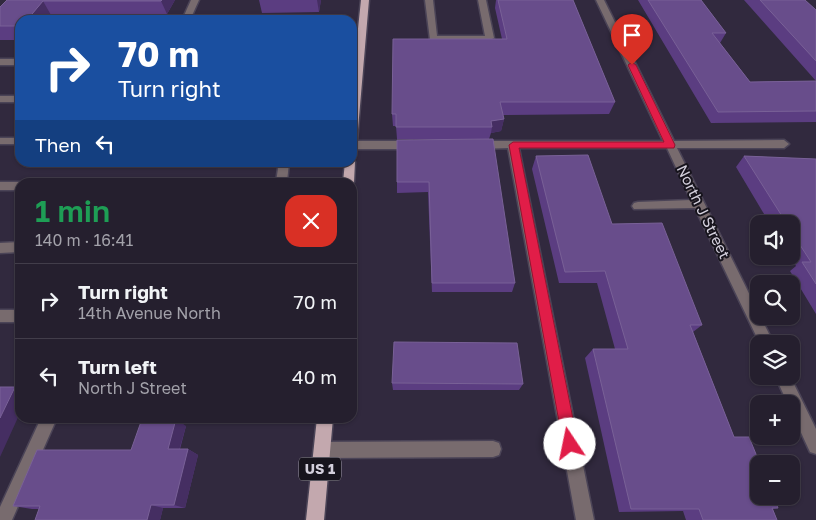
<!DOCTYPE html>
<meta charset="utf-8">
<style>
body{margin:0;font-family:"Golos Text",sans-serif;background:#2d2736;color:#f1f3f6;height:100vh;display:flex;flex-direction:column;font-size:19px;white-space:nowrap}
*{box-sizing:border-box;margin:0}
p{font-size:16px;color:#a3a2aa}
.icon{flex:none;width:28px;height:28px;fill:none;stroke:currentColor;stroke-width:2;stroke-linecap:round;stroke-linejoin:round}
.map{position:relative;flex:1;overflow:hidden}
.details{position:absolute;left:15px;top:178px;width:342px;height:245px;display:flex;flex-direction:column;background:#251f2e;border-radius:15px;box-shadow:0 1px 4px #0004,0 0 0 1px #423d4a}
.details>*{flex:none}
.banner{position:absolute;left:15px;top:15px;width:342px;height:152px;border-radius:15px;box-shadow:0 1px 4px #0004,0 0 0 1px #423d4a;background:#1a4fa0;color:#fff;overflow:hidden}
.tools{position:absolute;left:750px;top:215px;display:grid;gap:10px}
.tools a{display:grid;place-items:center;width:50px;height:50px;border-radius:10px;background:#251f2e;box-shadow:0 1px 4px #0004,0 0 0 1px #423d4a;font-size:25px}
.pin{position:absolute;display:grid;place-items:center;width:42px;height:42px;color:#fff;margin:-51px -21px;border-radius:50% 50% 50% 0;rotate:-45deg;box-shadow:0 0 5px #0007}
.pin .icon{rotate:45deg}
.me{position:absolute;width:55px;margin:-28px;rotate:349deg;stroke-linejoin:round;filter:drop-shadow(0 0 4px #0008)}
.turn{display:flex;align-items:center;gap:18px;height:105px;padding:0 20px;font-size:22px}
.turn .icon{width:65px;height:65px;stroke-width:2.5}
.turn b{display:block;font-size:35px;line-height:42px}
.then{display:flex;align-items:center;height:48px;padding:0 20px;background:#0003;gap:10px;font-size:19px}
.round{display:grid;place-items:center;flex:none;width:52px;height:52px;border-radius:15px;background:#2d2736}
.head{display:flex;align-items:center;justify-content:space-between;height:85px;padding:0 20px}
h1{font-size:30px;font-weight:600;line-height:38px;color:#1e9e55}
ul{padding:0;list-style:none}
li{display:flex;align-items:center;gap:15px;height:75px;padding:0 20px;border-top:1px solid #423d4a}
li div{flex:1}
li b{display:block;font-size:19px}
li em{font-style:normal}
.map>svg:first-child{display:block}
</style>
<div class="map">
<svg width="816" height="520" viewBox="0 0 816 520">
<rect width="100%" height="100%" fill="#31293e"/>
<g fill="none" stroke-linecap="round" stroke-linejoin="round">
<defs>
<path id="minor" d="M191,0H199L190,20H182Z
M425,0H433L437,36H485L478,0H486L494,38L490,40H430Z
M596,0H604L674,141L784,140L789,144L784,148H677L774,344H760L695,208L634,209L632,206L634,203L638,202L691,200L667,148H519L594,520H576L508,148L477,149L472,145L477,141H663Z
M0,59H20V65H0Z
M0,96H20V102H0Z
M0,138H20V144H0Z
M352,141H412L417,145L412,149H352Z
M279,162H289L287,182H276Z
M0,182H22H20V190H0Z
M20,242V252L0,253V243Z
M0,310H20V322H0Z
M775,376H790L816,429V454L810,452L791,411V404H788Z
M41,418H57L12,520H0V507Z
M493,441L499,443L501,449L499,455L493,457L322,458L316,456L314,450L316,444L322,442Z"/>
<path id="major" d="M361,0H369L357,141L352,144V86Z
M352,159L355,162L354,182L352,184L343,182L345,162H352Z
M317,418H333L324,520H306Z"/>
</defs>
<use href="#minor" stroke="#4b4457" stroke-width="3"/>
<use href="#major" stroke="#4b4457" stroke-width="3"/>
<use href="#minor" fill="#786b6e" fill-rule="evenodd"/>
<use href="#major" fill="#c3a8ae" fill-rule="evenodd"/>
</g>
<path fill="#5b3d81" d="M7,0H175L167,14L51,15L47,20H20V40H0V7Z
M259,0H321L319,12L262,13Z
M496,0H573L615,102L609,114L503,115L504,119L501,131L491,133L489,139H397L396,126H393L392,114L502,39L495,8Z
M638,0H701L726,33L720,43L750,82L816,81V122L711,123Z
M744,0H805L816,10V81Z
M397,140L515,283L512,292H432L428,192L397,193Z
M536,156L612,224L702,325L693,332L734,437L778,508L773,509L777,520H686L683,511L619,512L585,358L593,349H615L597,283H559L532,169Z
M744,156L816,159V314L790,271L796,266L790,256H791V224H770L736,167Z
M392,383L523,384L519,390H393Z
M186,426L180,449H188L198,455L185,508H163L160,520H35L39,509H32L13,506L131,450Z"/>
<path fill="#452e62" d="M162,0H175L167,14L161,1Z
M317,0H321L319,12Z
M43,1L51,15L47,20H27Z
M504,119L501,131L491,133L492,127L491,121Z
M15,387L20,389V413L0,457V418Z
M176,419L186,426L178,454L168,449Z
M188,449L198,455L185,508L174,505Z
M151,505L163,508L160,520H147Z"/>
<path fill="#684d8b" stroke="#796197" d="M7,0H162L161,1H43L27,20H20V26H0V7Z
M498,0H573L615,102H500L504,119L491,121L492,127H396V114H392L393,39H507Z
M648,0H701L726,33H712L750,82L816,81V111L718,112Z
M760,0H805L816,10V61Z
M493,139L515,283H432L429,182H397V140Z
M588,155L612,224L662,223L702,325H690L734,437H749L760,464H759V496H773L778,508H772L777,520H703L699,509H631L593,349H628L605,271L565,272L536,156Z
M744,156L816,159V284L802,262H811L791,231V224H787Z
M394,342L517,343L523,384L392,383Z
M0,387H15L0,418Z
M142,419H176L168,449H188L174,505H151L147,520H35L40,506H13L37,450H131Z"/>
<path fill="#e11d48" stroke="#92132f" d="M632,62L636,65L675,145L674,148H519L578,444L575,449L570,451L565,449L563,444L509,145L513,142H664L628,65Z"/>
<g text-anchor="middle" stroke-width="4" stroke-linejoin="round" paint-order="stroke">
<rect fill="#17141d" stroke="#9b97a3" stroke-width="1" x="299" y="457.5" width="42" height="23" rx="4"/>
<g font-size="14" font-weight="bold" fill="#d3cfdc">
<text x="320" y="474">US 1</text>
</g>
<g font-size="15" fill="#d3cfdc" stroke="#17141d">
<text transform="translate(703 212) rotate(64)" y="5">North J Street</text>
</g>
</g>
</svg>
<div class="tools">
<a><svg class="icon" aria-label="sound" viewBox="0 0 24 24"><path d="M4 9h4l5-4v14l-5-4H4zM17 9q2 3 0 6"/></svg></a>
<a><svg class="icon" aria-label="search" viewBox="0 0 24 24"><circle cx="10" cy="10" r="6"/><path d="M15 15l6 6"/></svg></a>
<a><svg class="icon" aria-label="layers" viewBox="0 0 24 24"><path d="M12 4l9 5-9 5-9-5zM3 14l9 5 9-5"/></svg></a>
<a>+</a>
<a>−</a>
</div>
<div class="pin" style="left:632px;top:65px;background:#d93025"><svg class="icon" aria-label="arrive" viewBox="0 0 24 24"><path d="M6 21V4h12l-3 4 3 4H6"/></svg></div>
<svg class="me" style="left:570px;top:444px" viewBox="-20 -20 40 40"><circle r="19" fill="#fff"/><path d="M0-13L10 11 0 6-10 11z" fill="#e11d48"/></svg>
<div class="banner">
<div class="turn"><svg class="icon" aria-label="right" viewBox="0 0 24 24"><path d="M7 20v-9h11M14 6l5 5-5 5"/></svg><div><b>70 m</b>Turn right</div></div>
<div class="then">Then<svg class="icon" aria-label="left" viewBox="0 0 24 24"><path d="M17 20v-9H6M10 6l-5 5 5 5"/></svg></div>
</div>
<section class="details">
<div class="head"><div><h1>1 min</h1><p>140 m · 16:41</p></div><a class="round" style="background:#d93025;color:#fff"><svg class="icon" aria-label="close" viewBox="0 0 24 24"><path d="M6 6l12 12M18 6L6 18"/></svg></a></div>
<ul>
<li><svg class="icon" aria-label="right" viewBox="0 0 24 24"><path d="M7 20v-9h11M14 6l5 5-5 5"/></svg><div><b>Turn right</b><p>14th Avenue North</p></div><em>70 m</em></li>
<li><svg class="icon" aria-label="left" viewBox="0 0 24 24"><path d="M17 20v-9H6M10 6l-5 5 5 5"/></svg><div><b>Turn left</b><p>North J Street</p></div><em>40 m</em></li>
</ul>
</section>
</div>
